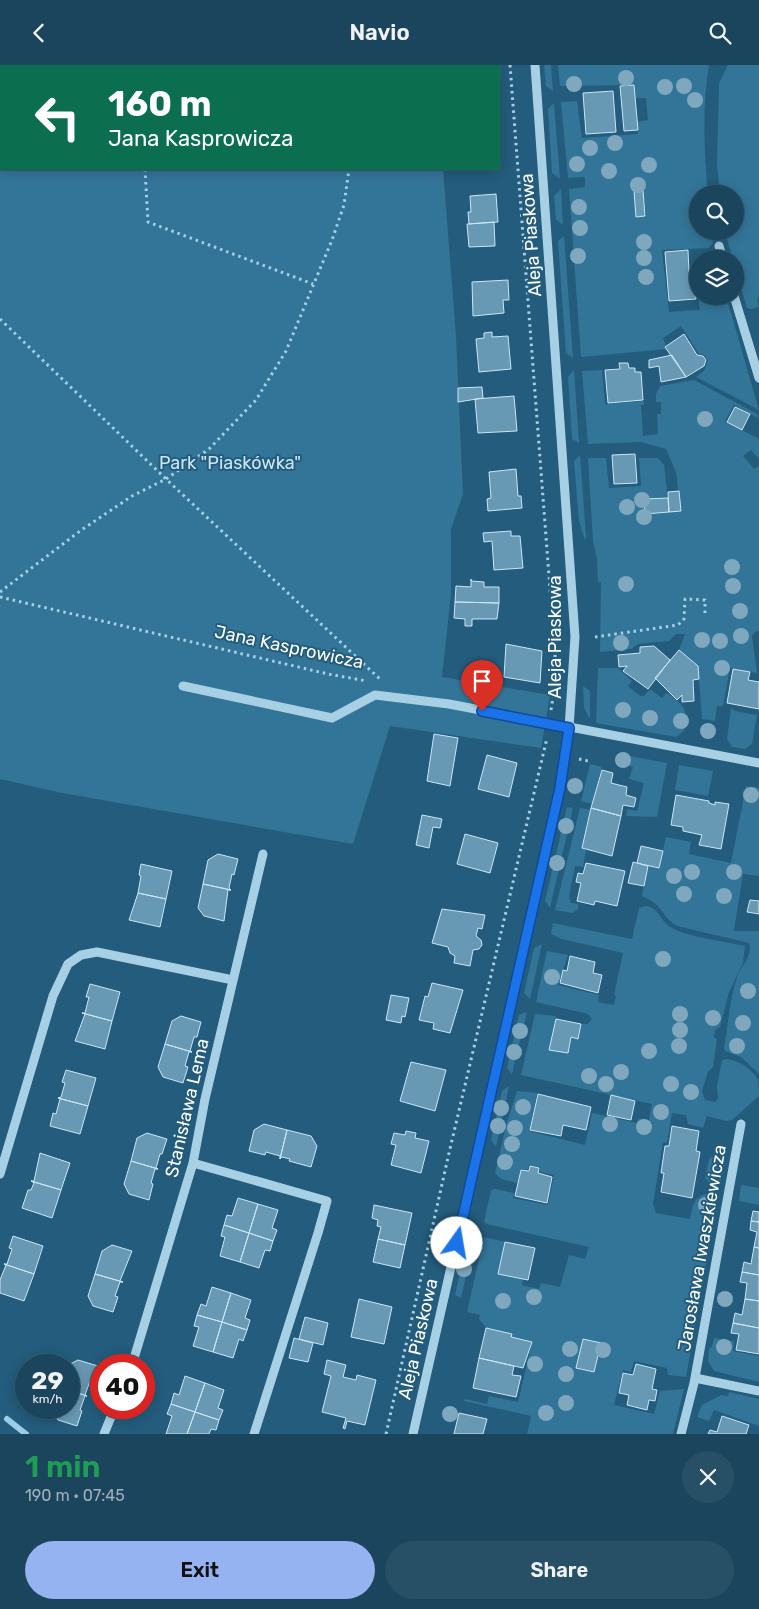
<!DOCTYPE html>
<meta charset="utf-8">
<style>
body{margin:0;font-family:Rubik,sans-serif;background:#274f66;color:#f1f3f6;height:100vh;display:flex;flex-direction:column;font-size:19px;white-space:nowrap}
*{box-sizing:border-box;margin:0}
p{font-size:16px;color:#9fb1bc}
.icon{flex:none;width:28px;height:28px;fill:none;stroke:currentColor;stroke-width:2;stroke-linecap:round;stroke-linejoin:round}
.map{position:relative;height:1369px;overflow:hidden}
.sheet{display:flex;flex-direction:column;background:#1a455d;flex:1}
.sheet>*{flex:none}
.top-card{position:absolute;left:0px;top:0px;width:500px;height:105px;box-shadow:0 2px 12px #0003,0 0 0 1px #385d72;background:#0b6e4f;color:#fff;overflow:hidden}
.fabs{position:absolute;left:689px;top:120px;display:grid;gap:10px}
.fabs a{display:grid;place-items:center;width:55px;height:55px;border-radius:50%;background:#1a455d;box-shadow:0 2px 12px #0003,0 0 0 1px #385d72;font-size:25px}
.speed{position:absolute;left:15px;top:1289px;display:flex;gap:10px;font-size:25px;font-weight:700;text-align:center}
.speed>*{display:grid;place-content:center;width:65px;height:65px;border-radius:50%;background:#1a455d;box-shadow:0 2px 12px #0003,0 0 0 1px #385d72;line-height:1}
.speed small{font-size:12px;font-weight:400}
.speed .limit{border:8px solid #d22;background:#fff;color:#111}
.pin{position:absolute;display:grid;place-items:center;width:42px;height:42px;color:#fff;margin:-51px -21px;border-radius:50% 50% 50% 0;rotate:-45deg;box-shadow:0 0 5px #0007}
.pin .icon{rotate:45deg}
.me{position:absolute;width:55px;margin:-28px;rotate:13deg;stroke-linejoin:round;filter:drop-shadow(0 0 4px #0008)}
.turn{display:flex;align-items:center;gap:18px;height:105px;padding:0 25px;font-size:22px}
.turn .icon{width:65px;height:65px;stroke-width:2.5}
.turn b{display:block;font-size:35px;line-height:42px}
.round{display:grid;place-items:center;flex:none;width:52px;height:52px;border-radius:26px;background:#274f66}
.overview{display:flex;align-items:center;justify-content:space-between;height:85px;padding:0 25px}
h1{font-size:30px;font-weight:600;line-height:38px;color:#1e9e55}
.primary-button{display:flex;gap:10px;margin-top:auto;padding:10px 25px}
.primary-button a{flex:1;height:58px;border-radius:30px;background:#95b2f1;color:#111;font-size:20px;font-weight:600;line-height:58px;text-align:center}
.primary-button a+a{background:#274f66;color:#f1f3f6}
header{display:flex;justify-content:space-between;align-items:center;height:65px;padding:0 25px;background:#1a455d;font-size:22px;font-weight:600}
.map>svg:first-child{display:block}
</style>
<header><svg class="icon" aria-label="back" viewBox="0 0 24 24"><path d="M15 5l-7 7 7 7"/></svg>Navio<svg class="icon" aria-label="search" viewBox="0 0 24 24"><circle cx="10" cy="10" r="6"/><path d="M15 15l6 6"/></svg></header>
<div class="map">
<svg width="759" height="1369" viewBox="0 0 759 1369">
<rect width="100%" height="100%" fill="#235c7c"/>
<path fill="#337598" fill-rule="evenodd" d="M0,0H432L1,1V104H443L456,271L463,429L451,464V529L442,612L550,630L541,683L390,661L353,779L62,728L0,714Z
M544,0H551L553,26L546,21Z
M558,0H709C702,41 704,87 708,129H698V166H712L713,178L709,183L662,185L669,247L700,245L698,231H726L759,345L696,312L704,306L708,295L704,290L699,289L681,261L663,273L667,284L581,292L569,124L585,122V112L568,113L561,37L577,36L582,73L638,69L637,57L648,55L646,33H635L634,20L560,21ZM643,124L646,151L636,152L634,125Z
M728,0H759V233L757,234L759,242L751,244L747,243L735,202V194H733L725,168V166H735V129H720L717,100L719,18Z
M554,38L560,114L552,108L548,44Z
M561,124L563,160L556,154L554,131Z
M564,171L573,293L566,288L558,176Z
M574,305L579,378L572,374L568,312Z
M602,305L605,339L644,336V340H641L643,371L658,369L657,349H661V337H656V329L660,321L694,315L757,349L758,353L734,340L725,356L759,374V394L751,385L743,391L754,404L759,401V566L755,567L752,571L757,608L730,603L723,641H717L715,656L702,654L698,601L679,585L685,569H676L669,576L638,579L631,584L600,587L601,517H598L597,494L593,476L588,393H606L609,423L641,421L639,393H658L664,400L668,433L644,434L645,449L681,446L676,407L666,384L641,377L588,379L582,306Z
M580,390L586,471L585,476L579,456L574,396Z
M598,603H618L632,616L628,621L640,631H644L650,624L662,633L667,628C685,642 688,642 684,666L676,672L596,658Z
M583,621L590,626V654L584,643Z
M731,643L735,646L757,650L752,679L745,684L732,682L727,674Z
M619,689L667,698L657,752L626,751L627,744L637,746L644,718L629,714L633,702L617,699Z
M590,699L602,702L592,739L581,736Z
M679,700L713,706L708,731L675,725Z
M746,721L759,723V811L743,809L734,866H759V1009L741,992L725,986L724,982C729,957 729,934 738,910C742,900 753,890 749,878L677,861C660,850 664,840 642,831L648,801L659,802L666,772L691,777L689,789L731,798Z
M567,742L573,743L550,843L545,836Z
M580,743L591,745L582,783L586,785L583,802L575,801L569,831L571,838L578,839V844L572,848L555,845Z
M646,841C660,843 660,857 672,863C691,873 724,876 745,881L743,898L729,927L720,962L715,965L714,972L717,974L713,1002L708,1007L702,1026L705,1035L715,1037L718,1034L717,1021L722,995C733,991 753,1004 758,1015C759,1020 759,1026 759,1031L732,1055L726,1056L707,1051L703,1063L688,1059L686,1050L672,1048L667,1078L663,1077L653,1139L656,1148L690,1154C693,1141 693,1132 708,1128L718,1131L686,1312L668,1310L667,1303L634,1296L631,1307L623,1305L614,1340L654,1349L660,1326L684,1324L673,1369H527L531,1351L464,1336L465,1334L487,1339L489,1331L518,1337L532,1278L511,1272L512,1269L486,1263L479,1254L480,1250L467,1247L484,1172L505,1177L498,1209L523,1214L522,1220L539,1224L541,1218L560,1222L569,1190L585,1194L589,1182L487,1159L484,1157L491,1125L495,1124L514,1128L513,1133L548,1140L554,1110L540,1107V1102L529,1100L528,1104H521L517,1118L501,1114L495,1108L507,1057L517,1026L537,1028L529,1066L585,1080L592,1048L637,1058L638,1054L649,1055L652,1039L521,1010L535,949L556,951L550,984L567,988L571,972L578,974L581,959H588L592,954L588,949L536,937L547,886L568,890L558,920L599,930L598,937L614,940L616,931L614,930L623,888L562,874L551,869L553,858L632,874L639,843Z
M542,879L530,934L524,928L534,883Z
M527,947L512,1009L507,1003L519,950Z
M509,1021L496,1082L491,1075L502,1026Z
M715,1090L726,1092L721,1116L716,1117L715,1121L711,1120L705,1113L709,1094Z
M741,1120L759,1123V1140L739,1136Z
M475,1171L461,1233L455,1230L468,1173Z
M714,1273L734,1276L733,1286L759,1291V1317L714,1306L708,1296L709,1283L712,1282Z
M729,1327L759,1334V1361L714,1345L709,1356L697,1352L702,1340L721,1330L728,1331Z"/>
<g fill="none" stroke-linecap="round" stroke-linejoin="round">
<path stroke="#9bcde6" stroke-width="6" d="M7,1354L26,1369"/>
</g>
<path fill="#6899b4" stroke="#cae6f4" d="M446,0H486V1H446Z
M634,20L638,65L624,66L620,21Z
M613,26L616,67L586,69L583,28Z
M643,125L645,151L636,152L634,126Z
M496,129L498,157L469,159L468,147H471L470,131Z
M494,157L495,181L469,182L467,159Z
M688,185L689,207H694L696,234L669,236L665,187Z
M508,215L509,235H503L504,248L473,251L472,217Z
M492,267V272L508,271L511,304L479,307L476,274L484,273V268Z
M684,269L697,290L703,291L706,295L704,301L686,312L665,282Z
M672,290L686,312L661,317L659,301L649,303V295Z
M619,298H628L629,303H635V307H641L643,335L608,338L605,305L620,304Z
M482,322L483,333L458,337V323Z
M514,331L517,366L478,368L475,334Z
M735,342L750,349L742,365L727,357Z
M635,389L637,418L614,419L612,390Z
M516,404L518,431H521L522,443L488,446L487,434L491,433L489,407Z
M679,426L681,446L669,447L668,427Z
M668,433L669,447L645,449L644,434Z
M511,466V471H520L523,503L494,505L492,476L484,477L483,468Z
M471,514V516L484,517V522H499V538L455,537L456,521L471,522Z
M455,537L499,538L497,554H472V561H465V554L454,553Z
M506,579L542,586L540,618L504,612Z
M654,581L670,595L648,624L623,606L627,601L619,602L618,590L640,588V582Z
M679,585L698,601L699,614L693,615L694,636L682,637V630L677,635L655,613Z
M733,604L750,607L748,615L759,617V644L727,638Z
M434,669L458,673L450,721L427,716Z
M487,690L517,698L509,732L478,724Z
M602,705L613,708L611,718L627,722L626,730L636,733L634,742L623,740L621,751L591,743Z
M676,730L709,736V738L715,740V737L729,739L721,784L699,780L702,770L683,766V762L671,760Z
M591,743L621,751L612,791L582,783Z
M422,750L442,754L440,763L433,762L429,783L416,780Z
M465,769L498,778L490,808L457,799Z
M641,781L663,786L659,803L637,798Z
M218,789L238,794L234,810L232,809L229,823L231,825L203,819L208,795Z
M633,797L648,801L644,821L628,818Z
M586,798L625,806L617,841L595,836L594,840L577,836L581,818L576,817L578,808L583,809Z
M141,799L172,806L166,834L138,828L141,811L139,810Z
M203,819L231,825H228L224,856L204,851L198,843Z
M138,828L166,834L160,862L129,855Z
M750,835L759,836V849L747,847Z
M442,844L485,850L482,864L478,863L476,871L481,875L482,880L479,884L473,885L470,901L454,898L455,891L450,888L448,882L432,878Z
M570,891L595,897L593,908L602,910L598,928L560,918L563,905L567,906Z
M432,918L463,925L450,968L433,964L434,958L419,955L425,931L428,932Z
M90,919L120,927L112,956L82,948H85L89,932H86Z
M391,930L409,933L405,952L402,951L401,958L386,955Z
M82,948L112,956L105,984L75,976L85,949Z
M181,951L201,957L197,972H194L190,986L192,987L165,979L172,956Z
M556,954L581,959L578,974L571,972L568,988L549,985Z
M165,979L192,987H189L185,1001L188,1002L183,1018L163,1012L158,1002Z
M411,997L446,1005L435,1046L400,1036Z
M66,1005L96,1013L88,1041L58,1033L61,1032L65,1018L62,1017Z
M538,1029L591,1042L586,1065L563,1060L561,1071L530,1065Z
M611,1030L635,1036L631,1055L607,1050Z
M58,1033L88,1041L80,1069L50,1061L53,1048L56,1049L60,1034Z
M264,1059L287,1065L280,1094V1091L266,1087L265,1090L249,1086L254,1065Z
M672,1061L699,1066L696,1086L700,1087L692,1133L661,1127L664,1108H661L665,1081H669Z
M287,1065L311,1071L317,1081L311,1102L289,1096L290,1094L282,1092L280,1094Z
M406,1066L416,1068L415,1073L429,1076L421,1108L391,1100L396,1080L391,1079L394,1068L405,1070Z
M147,1068L167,1074L162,1089H160L156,1103L158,1104L131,1096L137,1073Z
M40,1088L70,1098L61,1125L31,1116H34Z
M131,1096L158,1104H155L151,1118L153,1119L149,1135L129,1129L124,1119Z
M530,1101L539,1103L538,1108L552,1112L547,1138L515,1131L521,1105L529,1106Z
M31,1116L61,1125L52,1153L22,1143L28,1125H31L34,1118Z
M238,1133L258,1139L249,1168L224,1160L227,1150L232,1151Z
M258,1139L278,1145L272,1163L277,1165L273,1176L249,1168Z
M374,1140L412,1148L405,1180L378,1174L381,1162L377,1161L378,1155L372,1153Z
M753,1146L759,1147V1157L751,1156Z
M751,1156L759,1157V1183L754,1182L757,1167L750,1165Z
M224,1160L249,1168L240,1197L220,1191L225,1172L221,1171Z
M249,1168L273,1176L270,1186L265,1185L259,1203L240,1197Z
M13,1171L43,1181L34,1209L4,1199H7L12,1184L9,1183Z
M378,1174L405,1180L400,1203L373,1197Z
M505,1177L535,1183L528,1215L498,1209Z
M112,1180L132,1186L120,1216L123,1217L95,1209L102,1186Z
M754,1182L759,1183V1210L742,1207L744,1197L751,1199Z
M4,1199L34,1209L24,1236L0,1228V1215L6,1200Z
M742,1207L759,1210V1236L745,1234L747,1218L740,1217Z
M95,1209L123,1217H120L115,1231L118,1232L113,1247L93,1241L88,1231Z
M212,1222L231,1228L222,1257L197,1250L201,1239L206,1241Z
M231,1228L251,1235L245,1253L250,1255L247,1265L222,1257Z
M359,1234L392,1242L384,1279L351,1272Z
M745,1234L759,1236V1263L733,1258L735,1248L742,1250Z
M197,1250L222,1257L213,1287L193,1281L199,1262L194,1261Z
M305,1252L328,1258L323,1280L299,1274Z
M222,1257L247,1265L243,1276L239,1274L233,1293L213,1287Z
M733,1258L759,1263V1289L736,1285L739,1269L731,1268Z
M486,1263L512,1269L511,1272L532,1277L523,1303L479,1293Z
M294,1273L313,1278L308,1297L289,1293Z
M583,1274L601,1278L594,1307L576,1303Z
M479,1293L514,1301L512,1310L521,1311L516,1332L473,1323Z
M78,1295L98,1301L92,1317L90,1316L85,1330L87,1331L69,1325L68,1300Z
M327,1295L346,1300L343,1312L356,1315L357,1310L376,1315L365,1360L347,1356L345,1364L343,1363L346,1353L322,1347L331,1311L324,1309Z
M636,1299L656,1304L652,1324L657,1325L655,1336L649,1335L647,1345L627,1340L629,1330L619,1328L623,1308L633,1310Z
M185,1311L205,1318L195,1347L171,1339L174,1328L179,1330Z
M205,1318L224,1325L218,1343L223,1345L219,1355L195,1347Z
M69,1325L87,1331H85L80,1345L82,1346L77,1361L58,1355L53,1345V1342H69Z
M171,1339L195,1347L187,1369H166L172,1351L167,1349Z
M195,1347L219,1355L216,1365L211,1364L209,1369H187Z
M459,1348L487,1354L483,1369H454Z
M722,1351L749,1360L746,1369H708L710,1365L717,1367Z"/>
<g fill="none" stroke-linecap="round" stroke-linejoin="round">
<path stroke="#a7d0e5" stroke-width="3" stroke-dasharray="2.5 4" stroke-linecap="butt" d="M141,0V1
M510,0L556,603
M355,1V0
M145,104L148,157L313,219
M0,254L166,414L382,616
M0,527L80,466L132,431L166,414L209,384L256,335L286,286L332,175L344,140L349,104
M0,532L328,609L367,616
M595,572L678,560L684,554L685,534L705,535V552
M551,645L554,626
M579,694L588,696
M386,1369L449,1088L547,673"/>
<path stroke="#a7d0e5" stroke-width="9" d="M719,181L723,194
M734,231L759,313
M183,621L332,653L375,630L449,639L759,698
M193,1098L327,1136L318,1168L254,1369
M0,1109L53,931L68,899L81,890L97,887L233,915
M132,1300L193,1098L205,1034L263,789
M695,1313L759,1326
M104,1369L115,1342
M413,1369L560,723L569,663L575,572L535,0
M681,1369L694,1318L741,1059"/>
</g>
<g fill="#7fa8be">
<circle cx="626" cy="13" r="8"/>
<circle cx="574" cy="19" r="8"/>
<circle cx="684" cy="21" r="8"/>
<circle cx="665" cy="22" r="8"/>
<circle cx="695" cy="35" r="8"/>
<circle cx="615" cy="78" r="8"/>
<circle cx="590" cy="83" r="8"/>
<circle cx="577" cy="99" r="8"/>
<circle cx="649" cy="100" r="8"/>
<circle cx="609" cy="106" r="8"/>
<circle cx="638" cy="120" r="8"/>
<circle cx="579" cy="142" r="8"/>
<circle cx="580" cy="163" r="8"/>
<circle cx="644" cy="177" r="8"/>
<circle cx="578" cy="191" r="8"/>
<circle cx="644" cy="193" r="8"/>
<circle cx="646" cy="212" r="8"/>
<circle cx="705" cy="354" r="8"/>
<circle cx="642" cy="435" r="8"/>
<circle cx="627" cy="442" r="8"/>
<circle cx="644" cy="452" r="8"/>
<circle cx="732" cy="502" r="8"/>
<circle cx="626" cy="519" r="8"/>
<circle cx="733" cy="521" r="8"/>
<circle cx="740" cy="546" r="8"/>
<circle cx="741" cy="571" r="8"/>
<circle cx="702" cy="575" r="8"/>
<circle cx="720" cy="576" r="8"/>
<circle cx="621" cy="578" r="8"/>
<circle cx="722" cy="603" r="8"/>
<circle cx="623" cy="645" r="8"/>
<circle cx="650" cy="653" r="8"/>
<circle cx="681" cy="656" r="8"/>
<circle cx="708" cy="666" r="8"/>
<circle cx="623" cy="695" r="8"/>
<circle cx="575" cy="721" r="8"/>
<circle cx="751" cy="730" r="8"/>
<circle cx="566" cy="761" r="8"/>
<circle cx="557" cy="798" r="8"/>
<circle cx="692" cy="807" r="8"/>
<circle cx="734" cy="807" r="8"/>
<circle cx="674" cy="811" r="8"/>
<circle cx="684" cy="829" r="8"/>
<circle cx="724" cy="831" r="8"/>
<circle cx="663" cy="894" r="8"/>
<circle cx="552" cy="912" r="8"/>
<circle cx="748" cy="926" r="8"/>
<circle cx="680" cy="949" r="8"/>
<circle cx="713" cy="953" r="8"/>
<circle cx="743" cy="958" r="8"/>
<circle cx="680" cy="965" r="8"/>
<circle cx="520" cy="966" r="8"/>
<circle cx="679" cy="981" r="8"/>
<circle cx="737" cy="981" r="8"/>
<circle cx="649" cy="986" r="8"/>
<circle cx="514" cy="987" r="8"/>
<circle cx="621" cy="1007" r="8"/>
<circle cx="589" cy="1011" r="8"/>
<circle cx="606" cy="1019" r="8"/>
<circle cx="671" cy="1019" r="8"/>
<circle cx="691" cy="1027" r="8"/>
<circle cx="523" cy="1042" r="8"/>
<circle cx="501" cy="1043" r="8"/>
<circle cx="661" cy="1047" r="8"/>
<circle cx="610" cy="1059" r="8"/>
<circle cx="498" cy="1061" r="8"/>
<circle cx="644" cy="1062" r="8"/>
<circle cx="515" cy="1063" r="8"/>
<circle cx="512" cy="1079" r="8"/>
<circle cx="505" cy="1097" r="8"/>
<circle cx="706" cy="1140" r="8"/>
<circle cx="468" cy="1186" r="8"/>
<circle cx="464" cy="1204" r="8"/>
<circle cx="534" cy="1232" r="8"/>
<circle cx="725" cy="1234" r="8"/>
<circle cx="503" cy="1236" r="8"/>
<circle cx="724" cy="1282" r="8"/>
<circle cx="570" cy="1284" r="8"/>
<circle cx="603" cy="1285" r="8"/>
<circle cx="535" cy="1299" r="8"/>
<circle cx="566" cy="1309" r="8"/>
<circle cx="566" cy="1338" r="8"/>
<circle cx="546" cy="1348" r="8"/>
<circle cx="450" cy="1349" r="8"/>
</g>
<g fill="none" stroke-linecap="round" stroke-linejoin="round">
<defs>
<path id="route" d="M457,1178L560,723L569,663L482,646"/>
</defs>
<use href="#route" stroke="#114b97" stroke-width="12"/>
<use href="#route" stroke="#1a73e8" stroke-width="9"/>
</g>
<g text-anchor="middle" stroke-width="4" stroke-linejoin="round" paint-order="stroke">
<g font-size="18" fill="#fff" stroke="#235c7c">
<text transform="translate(531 170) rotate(-94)" y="6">Aleja Piaskowa</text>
<text transform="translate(555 572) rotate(-90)" y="6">Aleja Piaskowa</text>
<text transform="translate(289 582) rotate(12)" y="6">Jana Kasprowicza</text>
<text transform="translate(187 1043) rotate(-77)" y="6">Stanisława Lema</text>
<text transform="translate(702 1183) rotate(-80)" y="6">Jarosława Iwaszkiewicza</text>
<text transform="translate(418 1274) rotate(-77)" y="6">Aleja Piaskowa</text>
</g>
<g font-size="18" fill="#cae6f4" stroke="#235c7c">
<text x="230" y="404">Park "Piaskówka"</text>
</g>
</g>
</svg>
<div class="fabs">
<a><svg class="icon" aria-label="search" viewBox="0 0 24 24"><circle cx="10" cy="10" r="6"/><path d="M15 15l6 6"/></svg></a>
<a><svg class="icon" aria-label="layers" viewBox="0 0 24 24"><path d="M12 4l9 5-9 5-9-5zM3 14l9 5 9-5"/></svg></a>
</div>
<div class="speed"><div>29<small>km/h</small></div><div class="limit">40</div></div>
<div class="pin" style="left:482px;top:646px;background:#d93025"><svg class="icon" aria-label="arrive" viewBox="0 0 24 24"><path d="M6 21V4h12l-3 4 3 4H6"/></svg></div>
<svg class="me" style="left:457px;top:1178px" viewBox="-20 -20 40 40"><circle r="19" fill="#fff"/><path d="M0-13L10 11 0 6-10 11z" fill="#1a73e8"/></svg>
<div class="top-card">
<div class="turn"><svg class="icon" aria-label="left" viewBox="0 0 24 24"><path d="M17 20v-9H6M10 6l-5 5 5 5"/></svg><div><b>160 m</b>Jana Kasprowicza</div></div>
</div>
</div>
<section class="sheet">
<div class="overview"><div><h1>1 min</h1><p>190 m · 07:45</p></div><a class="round"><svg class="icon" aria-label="close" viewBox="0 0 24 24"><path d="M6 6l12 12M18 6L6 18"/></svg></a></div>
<div class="primary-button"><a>Exit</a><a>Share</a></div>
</section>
